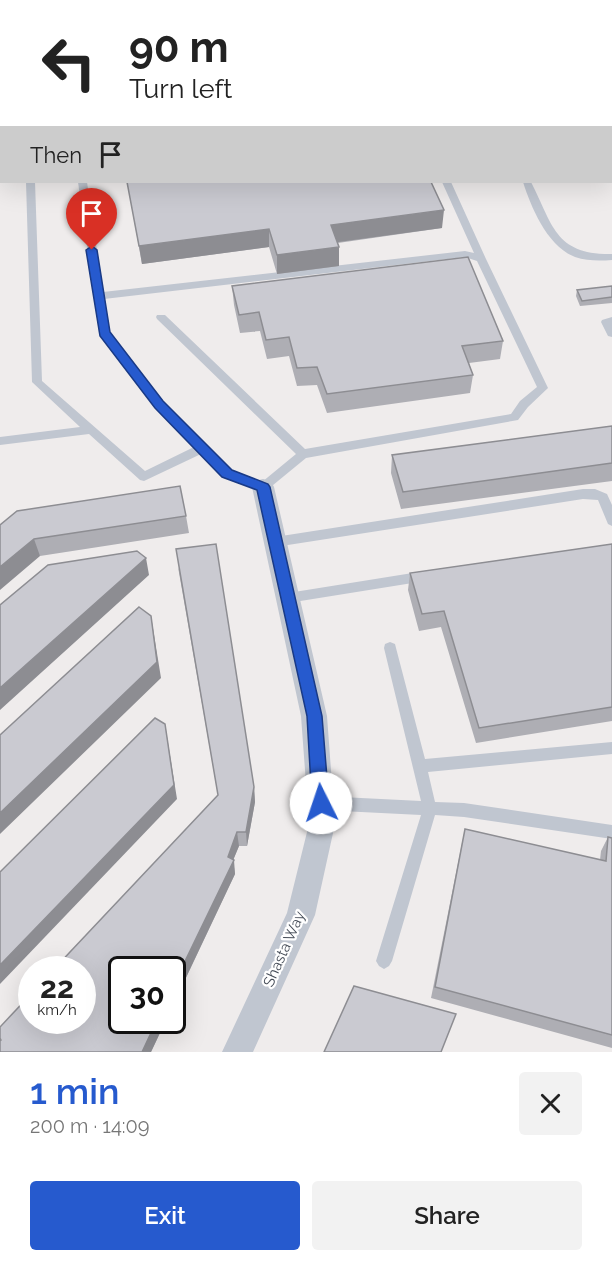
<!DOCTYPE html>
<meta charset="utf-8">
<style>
body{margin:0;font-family:Raleway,sans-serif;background:#f2f2f2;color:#222;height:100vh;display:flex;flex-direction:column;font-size:22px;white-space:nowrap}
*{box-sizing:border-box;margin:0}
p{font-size:20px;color:#767676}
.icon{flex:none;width:33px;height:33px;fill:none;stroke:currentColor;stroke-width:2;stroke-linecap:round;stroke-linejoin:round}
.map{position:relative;height:1052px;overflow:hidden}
.sheet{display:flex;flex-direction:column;background:#fff;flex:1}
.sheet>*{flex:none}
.guide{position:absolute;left:0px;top:0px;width:612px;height:183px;box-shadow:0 6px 24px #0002;background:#fff;color:#222;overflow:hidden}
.speed{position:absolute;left:18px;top:956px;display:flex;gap:12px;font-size:30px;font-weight:700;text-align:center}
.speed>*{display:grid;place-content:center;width:78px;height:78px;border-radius:50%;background:#fff;box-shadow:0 6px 24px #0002;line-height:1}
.speed small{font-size:15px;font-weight:400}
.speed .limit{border:3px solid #111;border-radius:9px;background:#fff;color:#111}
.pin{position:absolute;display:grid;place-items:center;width:51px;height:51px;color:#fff;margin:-62px -26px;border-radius:50% 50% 50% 0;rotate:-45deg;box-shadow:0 0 6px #0007}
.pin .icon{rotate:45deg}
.me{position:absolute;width:66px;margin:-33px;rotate:356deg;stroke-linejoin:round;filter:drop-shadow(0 0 4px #0008)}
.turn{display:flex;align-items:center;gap:21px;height:126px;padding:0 30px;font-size:27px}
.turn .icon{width:78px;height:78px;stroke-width:2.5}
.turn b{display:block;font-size:42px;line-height:51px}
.then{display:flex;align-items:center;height:57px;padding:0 30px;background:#0003;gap:12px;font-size:22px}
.round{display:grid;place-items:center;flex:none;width:63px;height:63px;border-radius:6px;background:#f2f2f2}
.headline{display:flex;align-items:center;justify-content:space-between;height:102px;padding:0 30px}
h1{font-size:36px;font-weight:600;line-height:45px;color:#265ace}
.primary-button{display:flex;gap:12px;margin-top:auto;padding:12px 30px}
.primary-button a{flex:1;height:69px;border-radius:6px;background:#265ace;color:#fff;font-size:24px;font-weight:600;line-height:69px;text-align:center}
.primary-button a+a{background:#f2f2f2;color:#222}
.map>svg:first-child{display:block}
</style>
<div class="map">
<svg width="612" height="1052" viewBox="0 0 612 1052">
<rect width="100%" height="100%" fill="#efecec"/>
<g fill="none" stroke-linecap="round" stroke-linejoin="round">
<path fill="#c0c6d0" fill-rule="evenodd" d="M32,0H53L29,2Z
M317,0H326L328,2H318Z
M436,0H444V2H436Z
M0,3H2V7H0Z
M0,35H2V39H0Z
M26,182H35L42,381L145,471L194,447L155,408L99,333L78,182H87L103,292L465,251L474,253L442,182H451L486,259L548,388L528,407L518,420L306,458L267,490L263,491L223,476L201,454L144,481L140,480L89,434L0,445V437L80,427L32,382ZM465,257L477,261L537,387L520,401L511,414L305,449L165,315H157L156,317L157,319L296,454L262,482L231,470L163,402L109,332L104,299Z
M523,182H531C553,225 555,255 612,254V260C599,261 587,261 575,257C547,246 531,207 523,182Z
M612,317V337L608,336L601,322L602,320Z
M583,489H595L607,494L612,505V526L608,524L598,500L583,499L275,547L271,545L269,542L271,539L275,537Z
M425,571L429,572L431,576L429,580L425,581L288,603L284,602L282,598L284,594L288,593Z
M390,642L395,644L396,648L425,759L612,742V754L428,772L435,802L464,803L612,825V839L464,817L435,815L392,961L389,966L384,969L379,966L376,961L421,815L321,810L316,808L314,803L316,798L321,796L421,801L384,648L385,644Z"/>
<path fill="#c0c6d0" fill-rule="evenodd" d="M263,479L271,481L274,487L327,716L335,824L315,915L253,1052H222L287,913L309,824L301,716L252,487L255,481Z"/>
</g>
<path fill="#aeaeb4" d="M510,0H612V175L610,172V2H511Z
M127,182L442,228L338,243L339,266L277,274L269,247L142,264Z
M232,286L503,341L500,359L469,363L473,375L470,393L327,413L317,385L297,386L289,356L267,359L260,331L240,333L234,305Z
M612,286V303L580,306L576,296L577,290Z
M612,426V481L401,509L391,473L392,455Z
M186,516L189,533L40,556L0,525Z
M612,544V721L476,743L441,627L419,631L408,590L410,573Z
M178,567L254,787L255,802L247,846H239L233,860L235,874L151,1052H0L218,795Z
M465,829L600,860L601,851L608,837L612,838V1048L431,998L462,843Z"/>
<path fill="#8d8d92" d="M444,210L442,228L331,243V225Z
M269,229V247L142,264L139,246Z
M339,247V266L277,274V255Z
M34,539L40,556L0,590V567Z
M146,558L149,575L0,710V688Z
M151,616L161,678L0,834V813Z
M165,724L177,799L0,984V965Z
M254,787L255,802L247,846L246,832Z
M237,832L239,846L232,863L234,860L235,874L172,1007V988Z
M157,1020H166L151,1052H142Z"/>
<path fill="#cacad1" stroke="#8d8d92" stroke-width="1.5" d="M124,0H302L303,2H109Z
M523,0H612V149L610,146V2H524Z
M127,182H431L444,210L331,225L339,247L277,255L269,229L139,246Z
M468,257L503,341L462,346L473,375L327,394L317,367L297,368L289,337L266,340L259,312L239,315L232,286Z
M612,286V297L582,301L577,290Z
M612,426V463L403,492L392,455Z
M180,486L186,516L34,539L0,567V525L17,511Z
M216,544L254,787L246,832H237L228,857L234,860L172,988V969H122V1020H157L142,1052H0V1041L1,1040L0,1038V1027L32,993V1020H82V969H54L218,795L176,549Z
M612,544V707L479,728L444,611L422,614L410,573Z
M137,551L146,558L0,688V605L48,565Z
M139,607L151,616L157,662L0,813V735Z
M155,718L165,724L174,785L0,965V872Z
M465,829L606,861L608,837L612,838V1035L435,987Z
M354,986L456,1014L441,1052H324Z"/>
<path fill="#265ace" stroke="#193a86" stroke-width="1.5" d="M92,246L97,250L110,332L163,401L232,470L268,484L270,487L322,716L329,803L326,808L321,811L315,808L312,803L307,716L257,490L222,477L155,408L100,336L86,250Z"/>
<g text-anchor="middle" stroke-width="4.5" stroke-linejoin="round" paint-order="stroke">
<g font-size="15" fill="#464d58" stroke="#fff">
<text transform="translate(284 949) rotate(-66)" y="5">Shasta Way</text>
</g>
</g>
</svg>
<div class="speed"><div>22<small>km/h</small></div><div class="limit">30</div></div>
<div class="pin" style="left:92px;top:250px;background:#d93025"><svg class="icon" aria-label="arrive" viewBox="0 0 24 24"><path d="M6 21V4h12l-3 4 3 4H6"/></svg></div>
<svg class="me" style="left:321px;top:803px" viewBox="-20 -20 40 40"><circle r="19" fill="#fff"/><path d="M0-13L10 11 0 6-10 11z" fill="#265ace"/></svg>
<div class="guide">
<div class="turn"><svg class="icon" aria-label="left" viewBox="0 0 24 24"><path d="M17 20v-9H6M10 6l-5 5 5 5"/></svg><div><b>90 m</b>Turn left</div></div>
<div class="then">Then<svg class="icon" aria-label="arrive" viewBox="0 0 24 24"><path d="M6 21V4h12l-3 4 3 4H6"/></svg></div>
</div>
</div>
<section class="sheet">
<div class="headline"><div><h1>1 min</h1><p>200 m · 14:09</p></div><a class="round"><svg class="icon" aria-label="close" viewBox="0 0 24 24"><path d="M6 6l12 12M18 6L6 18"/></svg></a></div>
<div class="primary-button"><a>Exit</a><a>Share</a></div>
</section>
